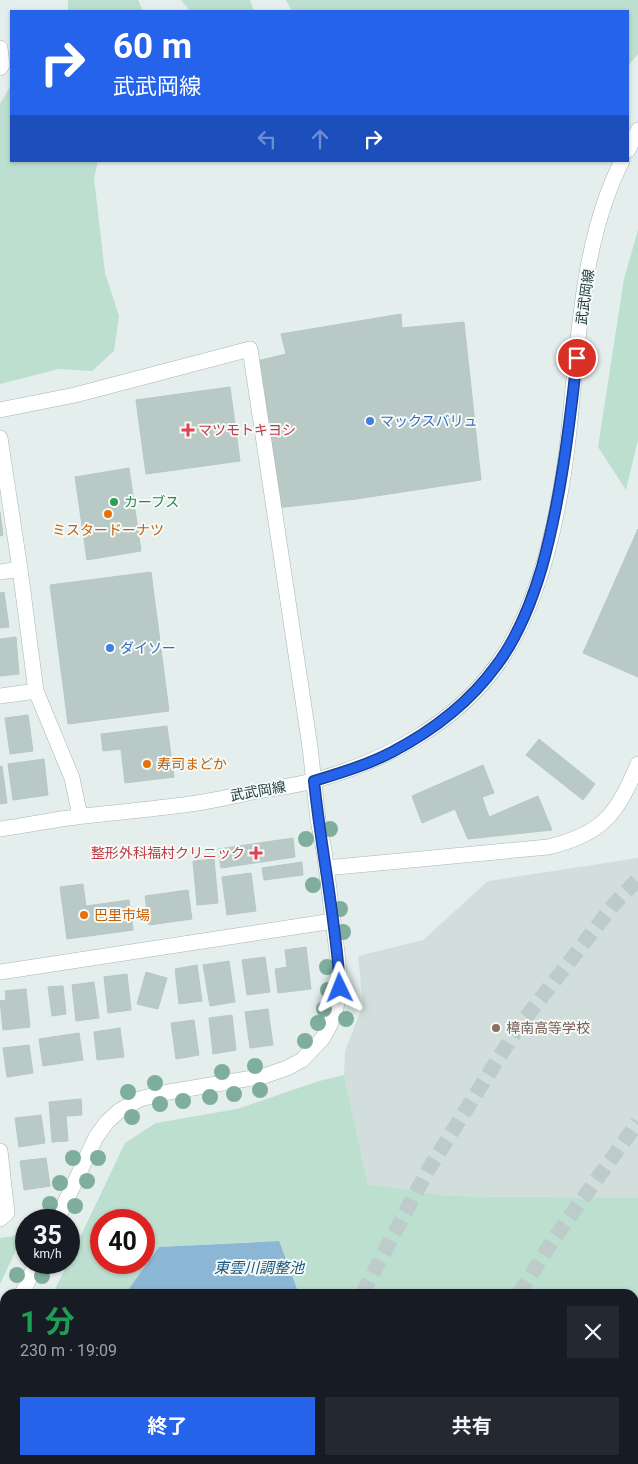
<!DOCTYPE html>
<html lang="ja">
<meta charset="utf-8">
<style>
body{margin:0;font-family:Roboto,"Noto Sans JP",sans-serif;background:#242831;color:#f1f3f6;height:100vh;display:flex;flex-direction:column;font-size:19px;white-space:nowrap}
*{box-sizing:border-box;margin:0}
p{font-size:16px;color:#9ea1a6}
.icon{flex:none;width:28px;height:28px;fill:none;stroke:currentColor;stroke-width:2;stroke-linecap:round;stroke-linejoin:round}
.map{position:relative;flex:1;overflow:hidden}
.side{position:absolute;left:0px;top:1289px;width:639px;height:176px;display:flex;flex-direction:column;background:#171b24;border-radius:15px 15px 0 0;box-shadow:0 1px 4px #0004}
.side>*{flex:none}
.guide{position:absolute;left:10px;top:10px;width:619px;height:152px;border-radius:0px;box-shadow:0 1px 4px #0004;background:#2563eb;color:#fff;overflow:hidden}
.speed{position:absolute;left:15px;top:1209px;display:flex;gap:10px;font-size:25px;font-weight:700;text-align:center}
.speed>*{display:grid;place-content:center;width:65px;height:65px;border-radius:50%;background:#171b24;box-shadow:0 1px 4px #0004;line-height:1}
.speed small{font-size:12px;font-weight:400}
.speed .limit{border:8px solid #d22;background:#fff;color:#111}
.pin{position:absolute;display:grid;place-items:center;width:42px;height:42px;color:#fff;margin:-21px;border:2px solid #fff;border-radius:50%;box-shadow:0 1px 5px #0007}
.me{position:absolute;width:55px;margin:-28px;rotate:358deg;stroke-linejoin:round;filter:drop-shadow(0 0 4px #0008)}
.turn{display:flex;align-items:center;gap:18px;height:105px;padding:0 20px;font-size:22px}
.turn .icon{width:65px;height:65px;stroke-width:2.5}
.turn b{display:block;font-size:35px;line-height:42px}
.lanes{display:flex;align-items:center;height:48px;padding:0 20px;background:#0003;justify-content:center;gap:25px;direction:ltr}
.lanes .off{opacity:.35}
.round{display:grid;place-items:center;flex:none;width:52px;height:52px;border-radius:0px;background:#242831}
.summary{display:flex;align-items:center;justify-content:space-between;height:85px;padding:0 20px}
h1{font-size:30px;font-weight:700;line-height:38px;color:#1e9e55}
.primary-button{display:flex;gap:10px;margin-top:auto;padding:10px 20px}
.primary-button a{flex:1;height:58px;border-radius:0px;background:#2563eb;color:#fff;font-size:20px;font-weight:700;line-height:58px;text-align:center}
.primary-button a+a{background:#242831;color:#f1f3f6}
.map>svg:first-child{display:block}
</style>
<div class="map">
<svg width="638" height="1464" viewBox="0 0 638 1464">
<rect width="100%" height="100%" fill="#e4eeec"/>
<path fill="#d2dedc" d="M638,858V1198L450,1196L368,1184L344,1075L345,1051L363,1005L358,956L423,940L488,881Z"/>
<path fill="#bddfcf" fill-rule="evenodd" d="M68,0H138L143,11H68Z
M181,0H250L254,11H190Z
M286,0H638V54L628,66V11H292Z
M10,25L11,161H98L94,178L105,273L119,316L114,351L92,371L59,369L0,384V104L11,85Z
M638,230V440L626,490L598,447L624,279Z
M344,1075L368,1184L450,1196L638,1198V1368H634V1294H299L278,1241L159,1247L125,1294H53L125,1143L156,1123L237,1109L319,1081ZM101,1220H144V1262H101Z
M23,1235L0,1284V1238Z
M5,1392V1459L0,1450V1402Z"/>
<path fill="#8bb7d4" d="M279,1241L299,1294H125L159,1247Z
M14,1460H135L137,1464H7Z"/>
<path fill="#b9c9c6" stroke="#b6c8c5" d="M401,314L402,328L464,322L481,480L356,499L276,508L257,361L286,354L281,334Z
M230,387L240,461L146,474L136,400Z
M129,468L141,551L87,560L75,477Z
M0,512L3,535L0,536Z
M638,529V677L583,653Z
M151,572L169,711L68,724L50,585Z
M4,592L9,627L0,628V593Z
M16,637L19,674L0,676V639Z
M28,715L33,751L10,754L5,718Z
M167,726L174,777L125,783L121,749L103,751L101,734Z
M539,739L595,784L583,800L526,755Z
M44,759L48,795L13,800L8,764Z
M483,765L494,793L482,797L489,817L538,796L552,830L468,839L455,809L422,823L412,796Z
M2,766L7,803L0,804V767Z
M293,838L295,857L221,868L218,849Z
M214,859L218,903L197,905L193,861Z
M302,862L303,875L264,880L262,868Z
M251,873L256,911L227,915L222,877Z
M83,884L86,906L129,900L133,930L67,939L60,887Z
M188,890L192,919L149,925L145,896Z
M306,947L311,989L278,993L275,969L287,967L285,950Z
M265,957L270,992L247,995L242,960Z
M229,961L235,1002L210,1006L203,965Z
M197,965L202,1001L179,1004L175,969Z
M146,972L167,978L158,1009L137,1004Z
M127,974L131,1010L108,1013L104,977Z
M94,982L99,1018L76,1021L72,985Z
M63,986L66,1014L52,1016L48,987Z
M26,989L30,1027L3,1030L0,1001L6,1000L5,991Z
M268,1009L273,1045L250,1048L245,1012Z
M232,1015L236,1050L213,1054L209,1018Z
M194,1020L199,1055L176,1059L171,1023Z
M120,1028L124,1057L97,1060L94,1032Z
M79,1033L83,1060L43,1066L39,1039Z
M29,1045L33,1073L7,1077L3,1048Z
M81,1099L82,1115L66,1116L68,1141L52,1142L49,1102Z
M41,1115L45,1143L19,1147L15,1118Z
M46,1158L50,1186L24,1190L20,1161Z
M634,1388L638,1391V1402L634,1410Z
M634,1459L638,1464H612L616,1460H634Z
M221,1460H245L250,1463V1464H220Z
M323,1460H363L361,1464H320Z
M465,1460H497L496,1464H463Z
M530,1460H550L548,1464H541Z
M552,1460H573L572,1464H559Z
M580,1460H604L603,1464H578Z"/>
<g fill="none" stroke-linecap="round" stroke-linejoin="round">
<path stroke="#bdcbca" stroke-width="15" stroke-dasharray="15 8" stroke-linecap="butt" d="M362,1294L428,1170L517,1029L615,903L638,879
M519,1294L553,1240L638,1122
M274,1464L276,1460
M410,1464L413,1460"/>
<defs>
<path id="minor" d="M0,48L2,65L0,68
M628,150L638,130
M0,410L75,395L250,349L310,747L318,820L324,850L338,960L339,988L336,1008L330,1025L322,1039L302,1060L287,1068L264,1076L163,1093L140,1099L119,1111L107,1122L96,1137L57,1220
M0,438L20,569L36,691L72,778L80,816
M0,572L20,569
M0,696L36,691
M0,829C28,825 56,819 84,816C120,812 155,809 190,804C212,801 233,796 253,792C274,788 296,786 316,780C385,761 455,724 497,665C540,605 558,520 567,448C578,356 579,245 622,161
M326,868L548,847C603,834 617,814 638,764
M0,972L333,921
M0,1151L7,1213L0,1219
M22,1294L37,1262
M0,1340L5,1329
M634,1375L638,1374
M444,1464L445,1460"/>
</defs>
<use href="#minor" stroke="#a6b7b5" stroke-width="16"/>
<use href="#minor" stroke="#fff" stroke-width="15"/>
</g>
<g fill="#7fae9d">
<circle cx="330" cy="829" r="8"/>
<circle cx="306" cy="839" r="8"/>
<circle cx="313" cy="885" r="8"/>
<circle cx="340" cy="909" r="8"/>
<circle cx="343" cy="932" r="8"/>
<circle cx="327" cy="967" r="8"/>
<circle cx="328" cy="990" r="8"/>
<circle cx="324" cy="1009" r="8"/>
<circle cx="346" cy="1019" r="8"/>
<circle cx="318" cy="1023" r="8"/>
<circle cx="305" cy="1041" r="8"/>
<circle cx="255" cy="1066" r="8"/>
<circle cx="222" cy="1072" r="8"/>
<circle cx="155" cy="1083" r="8"/>
<circle cx="260" cy="1090" r="8"/>
<circle cx="128" cy="1092" r="8"/>
<circle cx="234" cy="1094" r="8"/>
<circle cx="210" cy="1097" r="8"/>
<circle cx="183" cy="1101" r="8"/>
<circle cx="160" cy="1104" r="8"/>
<circle cx="132" cy="1117" r="8"/>
<circle cx="73" cy="1158" r="8"/>
<circle cx="98" cy="1158" r="8"/>
<circle cx="87" cy="1181" r="8"/>
<circle cx="60" cy="1183" r="8"/>
<circle cx="50" cy="1204" r="8"/>
<circle cx="75" cy="1206" r="8"/>
<circle cx="17" cy="1275" r="8"/>
<circle cx="42" cy="1276" r="8"/>
</g>
<g fill="none" stroke-linecap="round" stroke-linejoin="round">
<defs>
<path id="route" d="M340,988C336,919 321,850 314,781C340,773 367,765 392,752C432,731 469,703 496,666C518,637 532,601 542,567C561,498 569,429 577,358"/>
</defs>
<use href="#route" stroke="#184099" stroke-width="12"/>
<use href="#route" stroke="#2563eb" stroke-width="9"/>
</g>
<g fill="#3f7fe0" stroke="#f5faf9" stroke-width="2">
<circle cx="370" cy="421" r="5"/>
<circle cx="110" cy="648" r="5"/>
</g>
<g fill="#e0444e" stroke="#f5faf9" stroke-width="2">
<path d="M185.5 422.5h5v5h5v5h-5v5h-5v-5h-5v-5h5z"/>
<path d="M253.5 845.5h5v5h5v5h-5v5h-5v-5h-5v-5h5z"/>
</g>
<circle fill="#2e9e5b" stroke="#f5faf9" stroke-width="2" cx="114" cy="502" r="5"/>
<g fill="#e8710a" stroke="#f5faf9" stroke-width="2">
<circle cx="108" cy="514" r="5"/>
<circle cx="147" cy="764" r="5"/>
<circle cx="84" cy="915" r="5"/>
</g>
<circle fill="#8d6e63" stroke="#f5faf9" stroke-width="2" cx="496" cy="1028" r="5"/>
<g text-anchor="middle" stroke-width="4" stroke-linejoin="round" paint-order="stroke">
<g font-size="14" fill="#234140" stroke="#f5faf9">
<text transform="translate(585 297) rotate(-82)" y="5">武武岡線</text>
<text transform="translate(258 791) rotate(-10)" y="5">武武岡線</text>
</g>
<g font-size="14" fill="#366cbe" stroke="#f5faf9" text-anchor="start">
<text x="380" y="426">マックスバリュ</text>
<text x="120" y="653">ダイソー</text>
</g>
<g font-size="14" fill="#be3a42" stroke="#f5faf9" text-anchor="start">
<text x="198" y="435">マツモトキヨシ</text>
<text x="245" y="858" text-anchor="end">整形外科福村クリニック</text>
</g>
<g font-size="14" fill="#27864d" stroke="#f5faf9" text-anchor="start">
<text x="124" y="507">カーブス</text>
</g>
<g font-size="14" fill="#c56008" stroke="#f5faf9" text-anchor="start">
<text x="108" y="535" text-anchor="middle">ミスタードーナツ</text>
<text x="157" y="769">寿司まどか</text>
<text x="94" y="920">巴里市場</text>
</g>
<g font-size="14" fill="#785e54" stroke="#f5faf9" text-anchor="start">
<text x="506" y="1033">樟南高等学校</text>
</g>
<g font-size="15" font-style="italic" fill="#1b567f" stroke="#f5faf9">
<text x="259" y="1273">東雲川調整池</text>
</g>
</g>
</svg>
<div class="speed"><div>35<small>km/h</small></div><div class="limit">40</div></div>
<div class="pin" style="left:577px;top:358px;background:#d93025"><svg class="icon" aria-label="arrive" viewBox="0 0 24 24"><path d="M6 21V4h12l-3 4 3 4H6"/></svg></div>
<svg class="me" style="left:340px;top:988px" viewBox="-20 -20 40 40"><path d="M0-17L14 15 0 8-14 15z" fill="#2563eb" stroke="#fff" stroke-width="4"/></svg>
<div class="guide">
<div class="turn"><svg class="icon" aria-label="right" viewBox="0 0 24 24"><path d="M7 20v-9h11M14 6l5 5-5 5"/></svg><div><b>60 m</b>武武岡線</div></div>
<div class="lanes"><svg class="icon off" aria-label="left" viewBox="0 0 24 24"><path d="M17 20v-9H6M10 6l-5 5 5 5"/></svg><svg class="icon off" aria-label="ahead" viewBox="0 0 24 24"><path d="M12 20V5M6 11l6-6 6 6"/></svg><svg class="icon" aria-label="right" viewBox="0 0 24 24"><path d="M7 20v-9h11M14 6l5 5-5 5"/></svg></div>
</div>
<section class="side">
<div class="summary"><div><h1>1 分</h1><p>230 m · 19:09</p></div><a class="round"><svg class="icon" aria-label="close" viewBox="0 0 24 24"><path d="M6 6l12 12M18 6L6 18"/></svg></a></div>
<div class="primary-button"><a>終了</a><a>共有</a></div>
</section>
</div>
